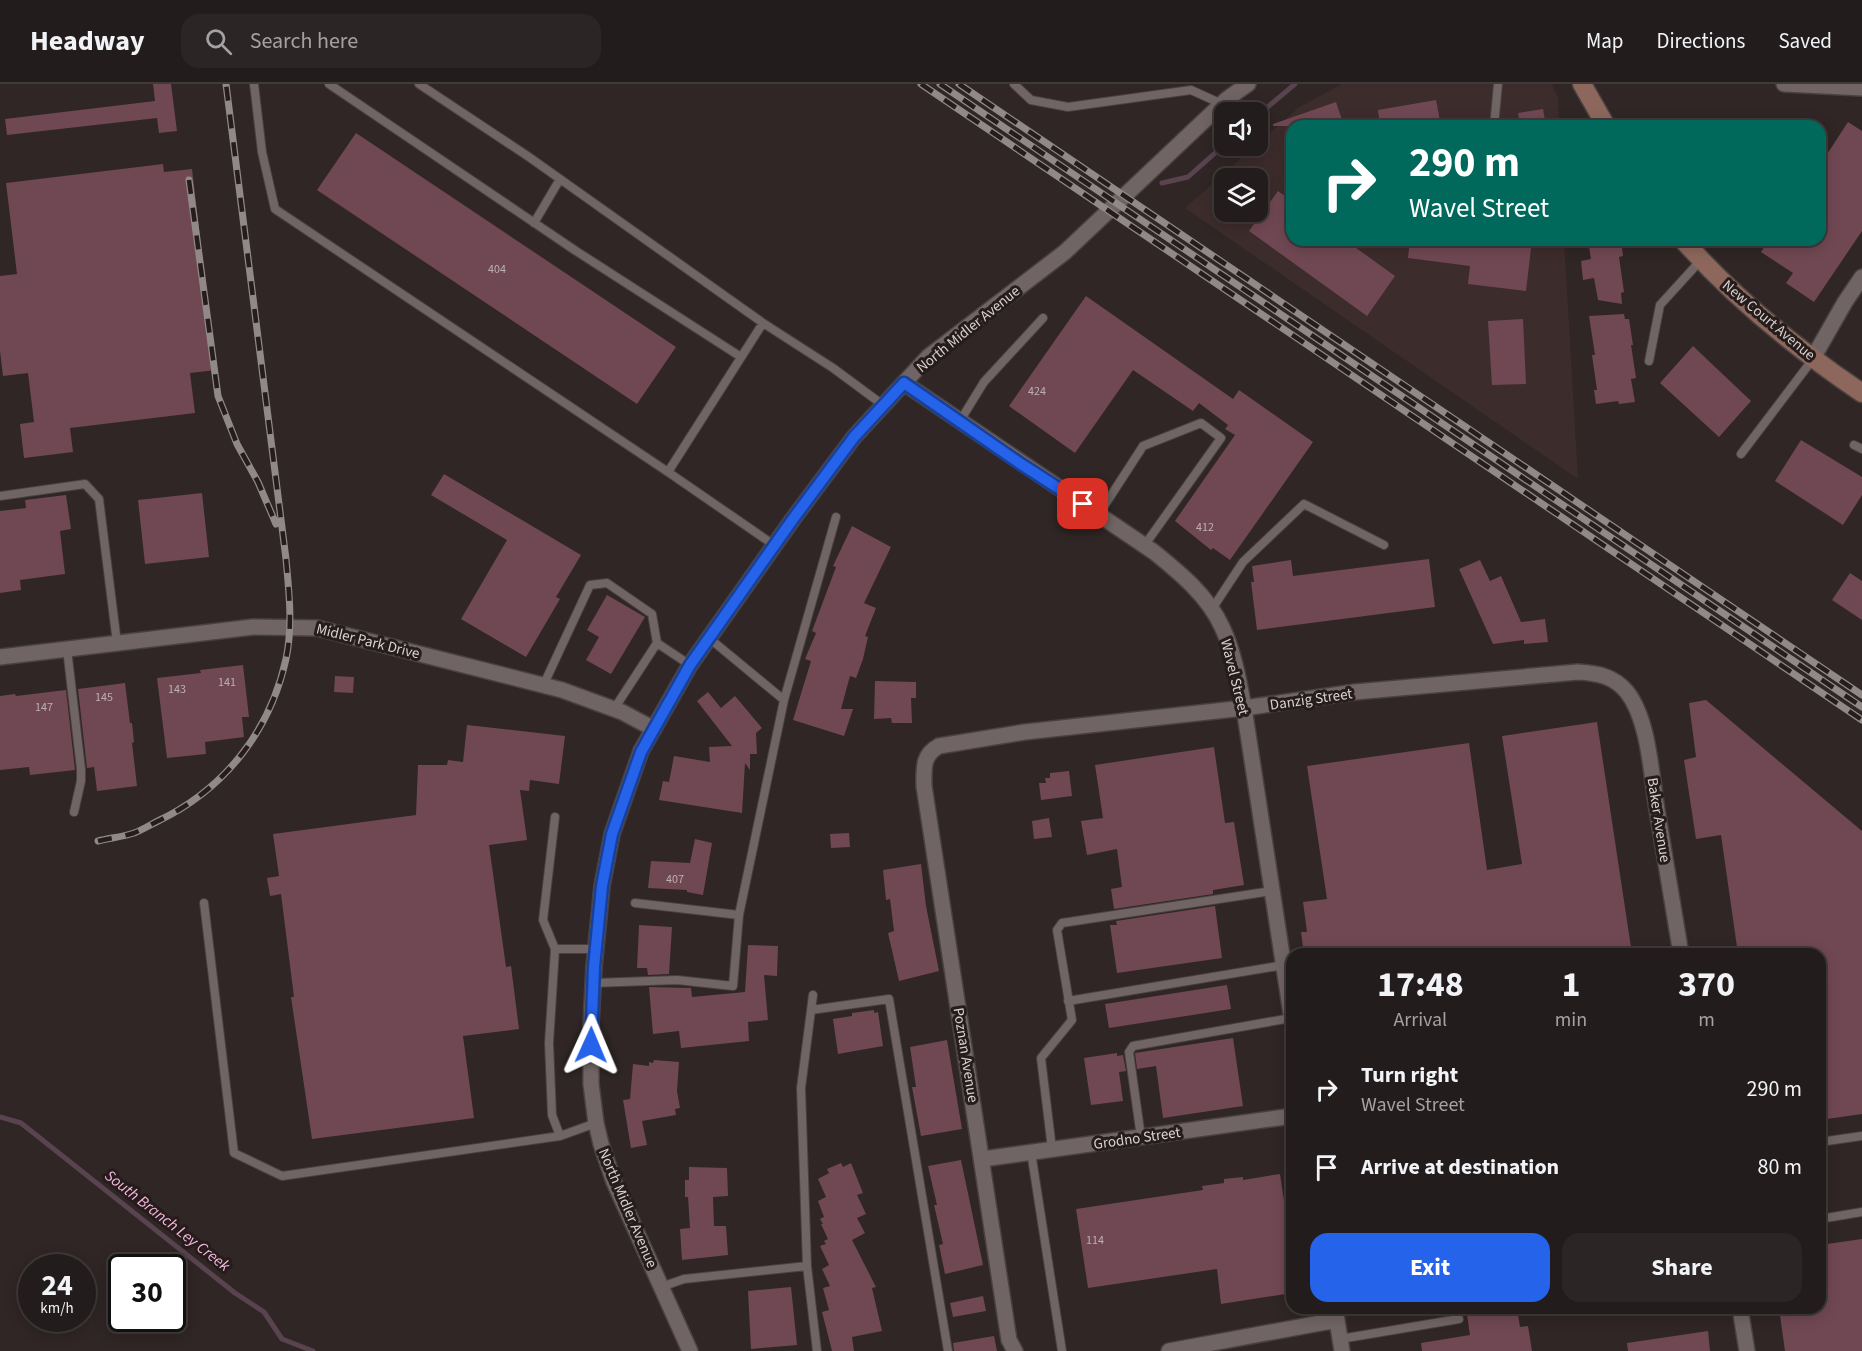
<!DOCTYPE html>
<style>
body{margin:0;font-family:"Source Sans 3",sans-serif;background:#2b2525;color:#f1f3f6;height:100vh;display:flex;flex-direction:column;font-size:22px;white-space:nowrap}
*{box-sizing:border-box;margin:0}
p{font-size:20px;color:#a3a1a3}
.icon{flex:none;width:33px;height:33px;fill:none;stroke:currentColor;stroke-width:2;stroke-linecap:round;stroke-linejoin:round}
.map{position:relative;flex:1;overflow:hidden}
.panel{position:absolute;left:1286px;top:864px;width:540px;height:366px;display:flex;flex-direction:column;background:#231c1c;border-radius:18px;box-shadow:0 3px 15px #0003,0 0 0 2px #403a3b}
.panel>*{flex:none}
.banner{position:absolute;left:1286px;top:36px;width:540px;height:126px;border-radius:18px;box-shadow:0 3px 15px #0003,0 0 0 2px #403a3b;background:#00695c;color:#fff;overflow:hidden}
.fabs{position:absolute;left:1214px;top:18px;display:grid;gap:12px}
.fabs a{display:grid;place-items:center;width:54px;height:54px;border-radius:12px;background:#231c1c;box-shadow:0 3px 15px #0003,0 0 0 2px #403a3b;font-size:30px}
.speed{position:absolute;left:18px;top:1170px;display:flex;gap:12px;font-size:30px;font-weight:700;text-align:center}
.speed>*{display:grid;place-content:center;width:78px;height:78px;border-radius:50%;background:#231c1c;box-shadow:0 3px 15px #0003,0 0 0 2px #403a3b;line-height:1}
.speed small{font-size:15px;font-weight:400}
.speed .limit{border:3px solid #111;border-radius:9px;background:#fff;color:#111}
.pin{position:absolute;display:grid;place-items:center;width:51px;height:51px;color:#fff;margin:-26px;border-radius:12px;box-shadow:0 3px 9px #0006}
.me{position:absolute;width:66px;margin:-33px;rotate:1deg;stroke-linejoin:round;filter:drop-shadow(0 0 4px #0008)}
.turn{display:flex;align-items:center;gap:21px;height:126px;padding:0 24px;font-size:27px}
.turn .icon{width:78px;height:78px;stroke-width:2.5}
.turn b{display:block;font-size:42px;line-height:51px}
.eta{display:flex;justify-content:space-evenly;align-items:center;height:102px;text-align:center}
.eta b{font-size:36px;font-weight:700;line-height:42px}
.primary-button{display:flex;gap:12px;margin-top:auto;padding:12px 24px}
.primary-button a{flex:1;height:69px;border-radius:18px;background:#2563eb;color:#fff;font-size:24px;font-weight:700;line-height:69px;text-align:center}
.primary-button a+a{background:#2b2525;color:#f1f3f6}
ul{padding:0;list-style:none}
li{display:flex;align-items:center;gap:18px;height:78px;padding:0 24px}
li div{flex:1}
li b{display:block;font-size:22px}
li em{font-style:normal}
header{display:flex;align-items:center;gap:36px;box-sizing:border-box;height:84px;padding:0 30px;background:#231c1c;border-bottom:2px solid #403a3b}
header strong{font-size:28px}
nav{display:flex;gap:33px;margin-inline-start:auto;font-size:21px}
.search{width:420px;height:54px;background:#2b2525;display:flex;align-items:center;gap:15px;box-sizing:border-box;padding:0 21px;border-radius:18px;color:#a3a1a3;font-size:22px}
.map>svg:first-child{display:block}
</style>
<header>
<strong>Headway</strong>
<div class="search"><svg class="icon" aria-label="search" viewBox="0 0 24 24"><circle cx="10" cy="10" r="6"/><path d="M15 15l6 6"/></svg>Search here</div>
<nav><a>Map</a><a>Directions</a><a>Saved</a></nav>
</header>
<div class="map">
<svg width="1862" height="1267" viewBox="0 0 1862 1267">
<rect width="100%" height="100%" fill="#2f2625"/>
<path fill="#3d2c2c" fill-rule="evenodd" d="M1342,0H1552L1558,14L1559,42H1292V156H1564L1578,395L1185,124L1298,24ZM1224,94H1257V128H1224Z"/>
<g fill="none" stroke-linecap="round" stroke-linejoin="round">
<path stroke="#58434f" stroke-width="5" d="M1257,32L1295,0
M1162,99L1188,93L1224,61
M0,1033L21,1039L235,1209L264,1228L282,1255L313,1267"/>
</g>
<path fill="#704853" d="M153,0H171L177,47L159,49L157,34L7,51L5,35L155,17Z
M1436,16L1441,42H1380L1378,26Z
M1336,18L1344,42H1273V40Z
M1543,25L1546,42H1520L1518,29Z
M1848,38L1862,47V147L1814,218L1786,199L1793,189L1761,168L1769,156H1820V81Z
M356,49L676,263L637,320L317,106Z
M163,80L164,88L192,85L216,286L190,289L195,329L70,344L73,368L24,374L20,340L34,338L28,289L3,292L0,267V192L17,190L6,99Z
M1278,107L1292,117V156H1345L1395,192L1367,232L1249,147Z
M1410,156H1532L1526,207L1468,200L1470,182L1408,174Z
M1588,156H1621L1623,172L1619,173L1624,208L1621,209L1622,220L1598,216L1594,194L1583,196L1581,177L1591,175Z
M1086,212L1233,315L1239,306L1313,358L1230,476L1213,464L1211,466L1175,437L1235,351L1225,345L1228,341L1199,319L1193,327L1133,286L1075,369L1009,322Z
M1624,230L1625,235H1629L1633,261H1631L1636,294L1631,295L1635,318L1619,320L1618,317L1596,320L1594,306H1597L1592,271H1595L1589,232Z
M1523,235L1526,300L1492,301L1488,237Z
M1693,262L1751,317L1719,353L1660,299Z
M1801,356L1862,393V411L1843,441L1775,397Z
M444,390L581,471L556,513L560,515L526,573L461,535L507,456L431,411Z
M202,409L209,473L145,480L138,416Z
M66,411L71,445L60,447L65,490L20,496L21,506L0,509V427L26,424L25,416Z
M852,442L891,463L864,519L876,524L865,552L868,553L863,575L856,594L850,592L841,625H853L844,652L793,636L811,577L805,575L816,549L812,547L836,483L833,482Z
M1429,475L1435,523L1257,546L1251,498H1254L1252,482L1291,476L1293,492Z
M1480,476L1490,497L1501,492L1521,538L1545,535L1548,558L1524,560V556L1493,560L1459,485Z
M1850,489L1862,497V536L1832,516Z
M607,511L645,533L611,590L586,576L599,553L587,546Z
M243,581L249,633H242L244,653L205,658L206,670L167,674L157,594L201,589L200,586Z
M335,592L354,593L353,609L334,608Z
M875,597L916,598V614H911L912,639H892L891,634L874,635Z
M125,599L130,639H132L134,658L132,659L137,702L97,707L94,683L87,684L78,605Z
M66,606L75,686L30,691L29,683L0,686V612L15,610L16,612Z
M708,608L721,624L735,612L762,644L756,649L757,670H750V686L745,679L742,729L659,716L663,697L669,698L674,672L710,678L709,663L732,662L697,617Z
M1706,616L1862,747V1030L1820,1036V870H1738L1721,751L1696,755L1684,676L1696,673L1689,619Z
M1597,638L1632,870H1304L1301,848H1307L1303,818L1327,815L1307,682L1469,659L1487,786L1522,780L1502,652Z
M467,641L565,652L559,700L530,696L529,707L520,706L527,756L489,761L506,883L511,882L519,945L463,952L474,1034L312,1055L291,913H294L281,810L270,812L267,794L279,792L273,750L416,731L418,681H447L448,676L463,678Z
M1214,663L1225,739L1234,738L1244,801L1213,806V810L1114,825L1111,805L1122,803L1117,765L1087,771L1081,737L1103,734L1095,681Z
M1069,687L1072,712L1041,716L1039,699H1046L1045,694H1050V689Z
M1049,734L1052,753L1034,755L1032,737Z
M849,749L850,763L831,764L830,750Z
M695,755L712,759L703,811L687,808V806L648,804L651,777L690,779Z
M921,780L926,822L939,887L899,897L888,849L894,847L890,815L886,816L883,786Z
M1215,822L1222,874L1117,889L1110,841H1117L1116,837Z
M639,841L672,843L669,890L648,891L647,884H637Z
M748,861L778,862L777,892L764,891L768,936L748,938L749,957L681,964L679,947L653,950L649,903L691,904L692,913L745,908Z
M1227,901L1231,925L1109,944L1105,920Z
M874,926V929L878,928L883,962L838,970L833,935L852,932V929Z
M1233,954L1243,1022L1163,1034L1156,982L1137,985L1135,969Z
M947,956L962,1045L921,1052L912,1003H916L910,963Z
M1117,969V972L1123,971L1126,987L1119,988L1123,1017L1091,1021L1084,974Z
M654,976L679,978L677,1007L680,1024L675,1025L676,1031L642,1037L647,1061L631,1064L623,1016L630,1015L633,980L649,982V978L653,979Z
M961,1076L983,1181L945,1190L939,1161L943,1160L934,1121H937L928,1082Z
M841,1079L843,1083L851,1079L863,1109L857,1111L866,1130L857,1134L865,1149L852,1156L876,1203L872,1204L882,1247L852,1253L854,1267H832L822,1228L829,1226L823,1204L830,1202L822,1185L829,1181L820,1162L826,1160L824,1157L828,1155L821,1140H823L820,1135L824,1133L818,1117L826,1113L818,1095L829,1089L827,1085Z
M689,1083L727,1084L728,1112L713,1113L714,1142H726L728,1171L682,1176L680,1145L690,1144L688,1113H685V1096H689Z
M1280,1090L1292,1171V1209L1221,1220L1217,1185L1088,1204L1076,1125L1203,1106L1202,1102L1224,1099V1095L1243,1093V1096Z
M1862,1155V1267H1785L1779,1224H1820V1161Z
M791,1203L797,1261L751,1265L748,1207Z
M983,1212L986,1227L953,1233L950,1219Z
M1466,1224H1517L1520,1243L1528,1242L1532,1267H1422L1421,1259L1470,1251Z
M1708,1247L1710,1267H1628L1627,1259Z
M994,1252L997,1267H954L953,1259Z"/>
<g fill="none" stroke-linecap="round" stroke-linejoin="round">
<defs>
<path id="service" d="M254,0L262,68L275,125L668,388
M329,0L576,167L741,273
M419,0L529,73L763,239
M1014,0L1031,16L1068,23L1191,6L1222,20
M1494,42L1498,0
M534,139L560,95
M1649,277L1660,221L1701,176
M960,337L984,298L1043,234
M1854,361L1862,365
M1741,370L1813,275
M0,412L85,400L99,415L117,559
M1099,430L1143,362L1201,339L1221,354L1144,462
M774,461L668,388L763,239L833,284L883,321
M1212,525L1243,478L1304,420L1384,461
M709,554L784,616
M67,565L81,685V697L74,728
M543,602L590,501L607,499L652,530L657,559L690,581
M614,625L657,559
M555,733L543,836L555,865H596
M204,819L234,1069L282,1092L560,1052L596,1039
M635,819L739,831
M555,865L549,959L552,1031L560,1052
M593,899L677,896L733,902L739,831L784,616L836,433
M813,911L801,1004L807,1182L817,1267
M1068,917L1284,881
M811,926L889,915L948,1267
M1141,1053L1129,968L1133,962L1291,934
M1820,1058L1862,1052
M1052,1065L1041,974L1072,936L1057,846L1062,839L1272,807
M1031,1068L1062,1267
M1820,1135L1862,1128
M661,1203L684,1195L807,1182
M1340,1255L1459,1235"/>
<path id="minor" d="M1784,0L1862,4
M1813,274L1845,218L1862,193
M904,299L1154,468C1180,489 1208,512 1222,543C1234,568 1239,597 1244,624L1292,936
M0,573L253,543L317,544L562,606L622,628L654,645
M983,1075L1292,1032
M1335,1224L1342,1267
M1740,1224L1747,1267
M690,1267L614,1098L601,1060L596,1039L591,1000V941L594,883L602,802L612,750L641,667L690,581L793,435L854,353L928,273L1065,168L1227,15L1248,0
M1015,1267L1009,1256L924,702C924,685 922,671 939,662L1025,648L1244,624L1355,608L1578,588C1597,589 1614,592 1627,608C1649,636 1651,690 1657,726C1665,774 1673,822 1681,870
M1169,1267L1337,1236"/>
<path id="secondary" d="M1582,0L1606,42
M1683,156C1735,215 1797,265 1862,309"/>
</defs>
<use href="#service" stroke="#494140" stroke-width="10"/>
<use href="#minor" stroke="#494140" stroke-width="18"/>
<use href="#secondary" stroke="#494140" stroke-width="21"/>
<use href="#service" stroke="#706564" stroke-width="8"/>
<use href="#minor" stroke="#706564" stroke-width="15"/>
<use href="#secondary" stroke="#8d675b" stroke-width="18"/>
<defs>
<path id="rail" d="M921,0L1862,636
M940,0L1862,623
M959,0L1862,611
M189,96L218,312L237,360L258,398L276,440
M98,757C110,754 122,753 134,749C142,746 150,741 158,737C225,705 270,647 286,575C293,542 289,508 286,475L226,0"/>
</defs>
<use href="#rail" stroke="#908988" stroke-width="7"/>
<use href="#rail" stroke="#261c1c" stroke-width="4.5" stroke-dasharray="14" stroke-linecap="butt"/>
</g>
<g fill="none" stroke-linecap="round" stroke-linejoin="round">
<defs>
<path id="route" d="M591,961L594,883L602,802L612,750L641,668L690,581L793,435L854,353L904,299L1018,378L1083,420"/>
</defs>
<use href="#route" stroke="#184099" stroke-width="15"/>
<use href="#route" stroke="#2563eb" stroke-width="10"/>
</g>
<g text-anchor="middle" stroke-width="6" stroke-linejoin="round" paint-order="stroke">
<g font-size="12" fill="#bdafb1">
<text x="497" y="189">404</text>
<text x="1037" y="311">424</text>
<text x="1205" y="447">412</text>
<text x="227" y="602">141</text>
<text x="177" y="609">143</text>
<text x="104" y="617">145</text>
<text x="44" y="627">147</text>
<text x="675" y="799">407</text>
<text x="1095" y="1160">114</text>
</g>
<g font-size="15" fill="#d7d1d0" stroke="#261c1c">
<text transform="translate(1769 236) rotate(40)" y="5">New Court Avenue</text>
<text transform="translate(968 245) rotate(-39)" y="5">North Midler Avenue</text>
<text transform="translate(368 557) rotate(14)" y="5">Midler Park Drive</text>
<text transform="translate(1235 593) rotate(76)" y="5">Wavel Street</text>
<text transform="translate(1311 615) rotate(-8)" y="5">Danzig Street</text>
<text transform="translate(1659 736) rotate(81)" y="5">Baker Avenue</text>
<text transform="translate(966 971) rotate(81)" y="5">Poznan Avenue</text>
<text transform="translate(1137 1054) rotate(-8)" y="5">Grodno Street</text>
<text transform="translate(628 1124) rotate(67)" y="5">North Midler Avenue</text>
</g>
<g font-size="16" font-style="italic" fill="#f5b7dc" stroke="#261c1c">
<text transform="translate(168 1136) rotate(38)" y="6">South Branch Ley Creek</text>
</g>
</g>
</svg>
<div class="fabs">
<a><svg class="icon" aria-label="sound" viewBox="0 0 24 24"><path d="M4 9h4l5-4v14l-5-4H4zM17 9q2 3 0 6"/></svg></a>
<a><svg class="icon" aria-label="layers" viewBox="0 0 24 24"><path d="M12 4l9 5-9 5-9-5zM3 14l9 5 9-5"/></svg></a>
</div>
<div class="speed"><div>24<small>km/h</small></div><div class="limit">30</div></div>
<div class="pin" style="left:1083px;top:420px;background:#d93025"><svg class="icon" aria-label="arrive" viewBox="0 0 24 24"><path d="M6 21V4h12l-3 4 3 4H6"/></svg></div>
<svg class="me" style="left:591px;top:961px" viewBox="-20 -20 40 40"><path d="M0-17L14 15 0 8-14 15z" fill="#2563eb" stroke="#fff" stroke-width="4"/></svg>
<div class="banner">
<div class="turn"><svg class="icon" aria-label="right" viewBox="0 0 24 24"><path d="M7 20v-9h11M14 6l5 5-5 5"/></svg><div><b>290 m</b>Wavel Street</div></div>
</div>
<section class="panel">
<div class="eta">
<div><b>17:48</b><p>Arrival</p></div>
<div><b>1</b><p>min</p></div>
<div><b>370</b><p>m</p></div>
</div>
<ul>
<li><svg class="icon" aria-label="right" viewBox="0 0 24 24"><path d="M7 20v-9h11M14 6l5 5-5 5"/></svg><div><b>Turn right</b><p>Wavel Street</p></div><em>290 m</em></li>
<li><svg class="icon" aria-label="arrive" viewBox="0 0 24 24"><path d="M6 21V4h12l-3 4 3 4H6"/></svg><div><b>Arrive at destination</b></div><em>80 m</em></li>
</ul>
<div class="primary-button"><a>Exit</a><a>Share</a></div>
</section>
</div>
